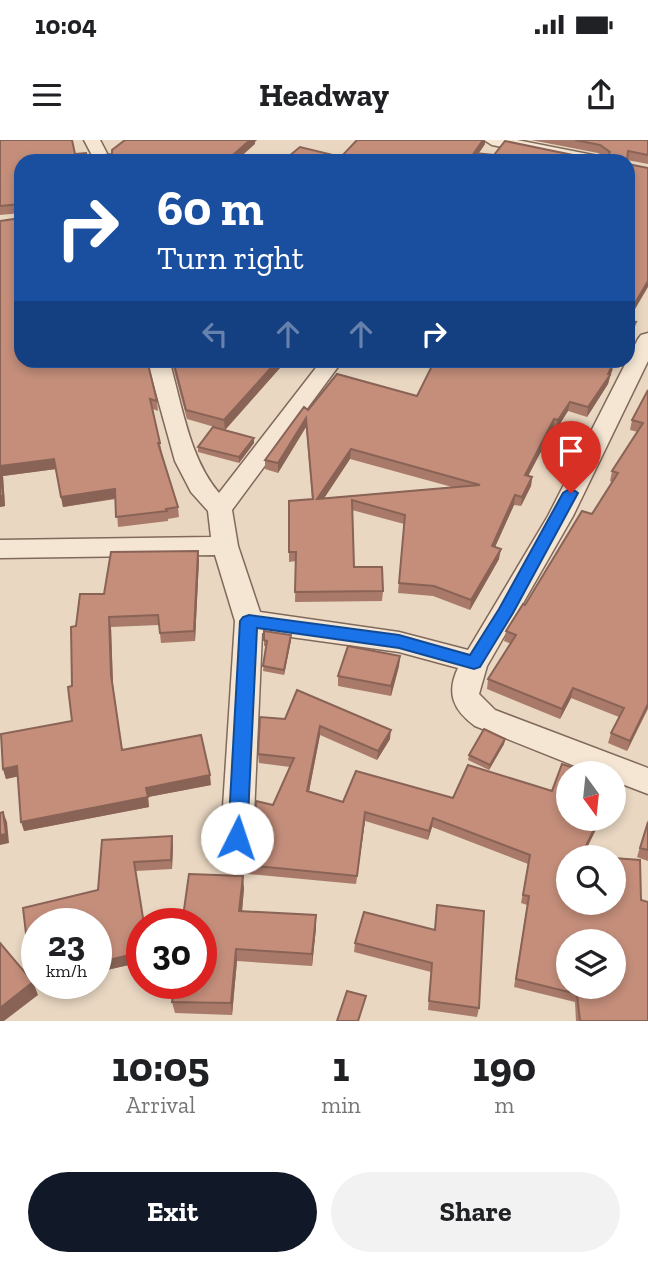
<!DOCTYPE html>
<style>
body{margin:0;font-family:"Zilla Slab",serif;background:#f2f2f2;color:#202124;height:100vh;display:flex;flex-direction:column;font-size:26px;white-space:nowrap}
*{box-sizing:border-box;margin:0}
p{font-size:23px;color:#757577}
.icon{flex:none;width:38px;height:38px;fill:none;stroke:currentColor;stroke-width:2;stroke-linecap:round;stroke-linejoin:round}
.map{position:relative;height:881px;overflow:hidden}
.details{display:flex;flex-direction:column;background:#fff;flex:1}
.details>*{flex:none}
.guide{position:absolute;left:14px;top:14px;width:621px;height:214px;border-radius:21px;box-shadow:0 4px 10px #0003;background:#1a4fa0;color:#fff;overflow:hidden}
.needle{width:46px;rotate:165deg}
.fabs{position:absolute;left:556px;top:621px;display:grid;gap:14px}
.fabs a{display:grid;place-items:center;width:70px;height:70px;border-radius:50%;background:#fff;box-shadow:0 4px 10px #0003;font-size:35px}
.speed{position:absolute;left:21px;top:768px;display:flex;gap:14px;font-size:35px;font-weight:700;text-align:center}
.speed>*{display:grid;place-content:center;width:91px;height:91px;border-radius:50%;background:#fff;box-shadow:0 4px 10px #0003;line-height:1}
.speed small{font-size:18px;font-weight:400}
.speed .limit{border:10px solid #d22;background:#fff;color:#111}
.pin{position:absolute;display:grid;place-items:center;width:60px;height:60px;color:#fff;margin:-72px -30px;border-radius:50% 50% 50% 0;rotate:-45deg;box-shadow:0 0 7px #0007}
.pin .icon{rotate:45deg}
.me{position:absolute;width:77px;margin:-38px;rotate:4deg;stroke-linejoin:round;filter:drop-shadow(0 0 5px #0008)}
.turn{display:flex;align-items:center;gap:24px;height:147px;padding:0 28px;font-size:32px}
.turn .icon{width:91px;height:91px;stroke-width:2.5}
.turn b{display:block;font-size:49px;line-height:60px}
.lanes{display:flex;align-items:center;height:66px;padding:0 28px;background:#0003;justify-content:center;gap:35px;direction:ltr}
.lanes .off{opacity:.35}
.eta{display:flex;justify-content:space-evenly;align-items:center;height:119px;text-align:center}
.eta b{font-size:42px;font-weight:700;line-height:49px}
.cta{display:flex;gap:14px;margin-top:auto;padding:14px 28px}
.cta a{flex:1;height:80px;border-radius:42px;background:#111827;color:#fff;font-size:28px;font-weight:700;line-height:80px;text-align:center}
.cta a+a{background:#f2f2f2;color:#202124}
.status{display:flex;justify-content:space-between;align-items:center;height:49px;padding:0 35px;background:#fff;direction:ltr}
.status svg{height:19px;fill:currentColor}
header{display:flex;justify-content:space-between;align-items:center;height:91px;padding:0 28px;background:#fff;font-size:32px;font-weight:700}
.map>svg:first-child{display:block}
</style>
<div class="status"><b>10:04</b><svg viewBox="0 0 49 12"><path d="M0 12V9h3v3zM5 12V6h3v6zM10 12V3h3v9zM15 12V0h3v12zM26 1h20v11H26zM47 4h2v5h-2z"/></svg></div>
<header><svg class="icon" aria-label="menu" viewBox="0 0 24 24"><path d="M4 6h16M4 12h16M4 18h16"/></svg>Headway<svg class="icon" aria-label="share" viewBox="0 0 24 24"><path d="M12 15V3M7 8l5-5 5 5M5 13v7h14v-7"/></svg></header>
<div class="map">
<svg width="648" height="881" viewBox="0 0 648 881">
<rect width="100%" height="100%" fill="#e9d7c2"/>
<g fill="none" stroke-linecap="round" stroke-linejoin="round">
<defs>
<path id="street" d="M84,0H100L111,21H95Z
M484,0H517L598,16L606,21H572L492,5Z
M648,193V221L573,376L487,526L479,554L495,570L648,628V654L614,641V634H595L475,586C453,570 446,553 458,528L399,512L262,493L253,698L248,708L237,712L226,708L221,698L235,481L215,415L0,418V400L211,397L208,371L191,352L175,321L147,220H169C182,264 189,318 219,353L322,220H343L232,370L238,406L260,472L399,492L468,510L548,376L638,199L641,195Z"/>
</defs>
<use href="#street" stroke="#81695b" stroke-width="3"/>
<use href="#street" fill="#f5e6d4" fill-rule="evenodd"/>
</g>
<path fill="#a97a6a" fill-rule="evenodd" d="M0,0L75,14L21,73L0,75Z
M531,0H648V24L627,20L341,17L485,4L479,13L494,15H601L598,13Z
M0,81L157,261L158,271L153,269L162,313L178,367L179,377L168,379V381L118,387L116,359L63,367L56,329L3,336L5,366L0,367Z
M171,220H287L225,290L187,279Z
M613,229L610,236L608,244L587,277L568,271L556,290L553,289L528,335L532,337L531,346L521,366L514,365L495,407L499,419L470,470L433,456L398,453L404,384L352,370L354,427L383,451L382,461L295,462L296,421L289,422V361L312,359L306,287L278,333L265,329V320L308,270ZM350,319L452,347L324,358Z
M648,250V569L627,611L608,603L611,593L619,577L571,558L560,579L487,549L488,539L511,504L504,501L506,491L592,374L612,342L610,341L612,331L638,292L630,290L632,280Z
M254,298V303L239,323L198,312V307Z
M199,420L195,501L161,503L159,485L111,487L113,545L122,610L211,645L148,657L149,667L24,691L18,636L6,639L3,629L72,581V546L76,486L104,454Z
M264,491L291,500L284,535L263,531L266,506H264Z
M400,516L399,526L391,556L338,546V536Z
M285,579L390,599L377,620L320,595L309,652L343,662L453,658L552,651L569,634L601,679L583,716L641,760L648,881H576L575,862L514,847L527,765L521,763L528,724L432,687L428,700L365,681L356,744L237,733L236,724L250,700L273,665L290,627L259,623L258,614Z
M505,599L504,604L489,630L468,620L469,615Z
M648,680V721L637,717Z
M102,700L173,705L172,729L136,731L142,784V822L98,832L96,784L33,828L98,750Z
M244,748L242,771L316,775V788L312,826L237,821L232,875L175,873L172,862Z
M435,790L479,868L477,877L428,870L431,832L354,812L355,803Z"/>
<path fill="#896356" d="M250,0H257L255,2V4L236,21H226Z
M483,0H485V4L473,21L474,13Z
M648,141V147L628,181V175Z
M636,182L634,192L628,200V194Z
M278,220H287L225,290L224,280Z
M615,220L608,244L587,277L588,267Z
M570,262L568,271L556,290L558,280Z
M306,278V287L278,333V323Z
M554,279L553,289L524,344L525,335Z
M254,298V303L239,323V317Z
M351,309L350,319L317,369V359Z
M54,319L56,329L3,336L5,366L0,367V326Z
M532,337L531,346L521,366L522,357Z
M115,349L117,358L63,367L61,357Z
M515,355L514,365L491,416L492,406Z
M501,409L499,419L470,470L471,460Z
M198,411L199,420L195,501L194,491Z
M109,477L111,487L113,545L111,535Z
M291,495V500L284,535V530Z
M400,516L399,526L391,556V546Z
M573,548L571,558L560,579L562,569Z
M648,564V567L627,611L630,601Z
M320,586V595L307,661V651Z
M391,590L390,599L377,620L378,611Z
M505,599L504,604L489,630L490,625Z
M17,626L20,636L6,639L3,629Z
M210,635L211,645L148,657L146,648Z
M148,657L149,667L24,691L21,682Z
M3,672L7,682L9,703L0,705V695Z
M365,672V681L356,744Z
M433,678L432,687L428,700L429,691Z
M599,679H601L582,718H581Z
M172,696L173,705L172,729L171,720Z
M243,736L244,748L241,783L239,771Z
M316,775V788L312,826V814Z
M236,809L237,821L232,875L231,863Z
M142,812V822L98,832L96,823Z
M37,817V827L33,828L29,819Z
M33,842L38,855L4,881H0V868Z"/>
<path fill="#c48e7b" stroke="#896356" stroke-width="2" fill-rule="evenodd" d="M0,0H72L75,14L86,13L87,21H21V64L0,66Z
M125,0H250L226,21H98L105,15L112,14V10Z
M357,0H483L474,13L494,15L505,1L573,15H608L610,12L600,5L575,0H648V15L628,11L627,21H283L300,7L341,17Z
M628,24L648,28V141L628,175Z
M21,78V220H147L157,261L150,259L160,303H158L178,367L166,369L167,371L116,377L115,349L61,357L54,319L0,326L3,356H0V81Z
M628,180L636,182L628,194Z
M173,220H278L224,280L186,270Z
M435,220H615L608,234L610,235L588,267L570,262L558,280L554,279L525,335L532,337L522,357L515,355L492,406L501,409L471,460L434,446L399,443L405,375L352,360L354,427H382L383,451L295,452L296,412H289V361L313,359L306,278L278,323L265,320L304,267L308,270L337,234L417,256ZM351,309L480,345L317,359Z
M648,250V564L630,601L611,593L624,568L573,548L562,569L488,539L516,495L506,491L511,483L523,464L525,465L582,371L592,374L618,333L612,331L643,283L632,280Z
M213,287L254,298L239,317L198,307Z
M198,411L194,491L160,493L158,475L109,477L111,535L122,610L201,595L210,635L146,648L148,657L21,682L17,626L3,629L1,594L72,581L68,547L72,546L71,487L76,486L80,454H104L111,412Z
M264,491L291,495L284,530L263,526L267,501L264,500Z
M348,506L400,516L391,546L338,536Z
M297,550L391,590L378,611L320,586L307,651L343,662L356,631L453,658L468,625L552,651L562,624L583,631L582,634H569V679H599L581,716L601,718H569V763H614V718L640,720L641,760L648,762V881H580L577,854L516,839L529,756L523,755L530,715L433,678L429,691L365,672L357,736L236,724L241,704L250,700L255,690L256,661L273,665L294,618L258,614L260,577L285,579ZM569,802H614V847H569Z
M484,589L505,599L490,625L469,615Z
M3,672L6,694L0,695V673Z
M648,682V710L640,708Z
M172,696L171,720L134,722L144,784H142V812L96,823V784H37V817L29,819L23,768L98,750L102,700Z
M189,734L243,736L239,771L316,775L312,814L236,809L231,863L172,862L175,844H201V784H182Z
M437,765L484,771L479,868L429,861L432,823L355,803L364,772L435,790Z
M0,803L33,842L0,868Z
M347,851L366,856L358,881H337Z"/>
<path fill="#1a73e8" stroke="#114b97" stroke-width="2" d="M571,348L578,353L513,473L480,527L474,529L399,508L257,488L247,698L244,704L237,706L230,704L228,698L240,481L243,477L249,475L399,495L470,515L499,469L563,353Z"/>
</svg>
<div class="fabs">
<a><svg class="needle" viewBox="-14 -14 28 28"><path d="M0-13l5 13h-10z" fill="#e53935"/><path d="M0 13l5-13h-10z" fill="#757577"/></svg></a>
<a><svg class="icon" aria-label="search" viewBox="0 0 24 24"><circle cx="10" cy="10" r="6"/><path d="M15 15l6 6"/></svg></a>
<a><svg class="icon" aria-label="layers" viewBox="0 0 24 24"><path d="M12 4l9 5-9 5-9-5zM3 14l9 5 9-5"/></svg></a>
</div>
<div class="speed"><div>23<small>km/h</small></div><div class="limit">30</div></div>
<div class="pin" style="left:571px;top:353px;background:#d93025"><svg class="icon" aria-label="arrive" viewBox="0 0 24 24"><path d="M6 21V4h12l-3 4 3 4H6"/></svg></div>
<svg class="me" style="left:237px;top:698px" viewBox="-20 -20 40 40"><circle r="19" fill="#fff"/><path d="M0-13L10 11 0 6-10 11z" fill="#1a73e8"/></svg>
<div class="guide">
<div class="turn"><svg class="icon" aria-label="right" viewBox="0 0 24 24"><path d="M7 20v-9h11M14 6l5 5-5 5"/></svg><div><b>60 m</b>Turn right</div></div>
<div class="lanes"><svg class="icon off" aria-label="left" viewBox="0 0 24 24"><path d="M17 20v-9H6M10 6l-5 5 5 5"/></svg><svg class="icon off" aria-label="ahead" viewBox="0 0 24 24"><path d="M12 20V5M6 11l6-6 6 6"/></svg><svg class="icon off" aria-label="ahead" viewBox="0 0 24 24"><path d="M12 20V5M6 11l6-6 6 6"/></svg><svg class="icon" aria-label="right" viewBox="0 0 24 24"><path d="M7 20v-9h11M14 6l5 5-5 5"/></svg></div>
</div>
</div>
<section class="details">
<div class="eta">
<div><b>10:05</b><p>Arrival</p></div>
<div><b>1</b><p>min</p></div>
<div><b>190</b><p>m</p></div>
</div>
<div class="cta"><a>Exit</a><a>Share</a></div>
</section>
